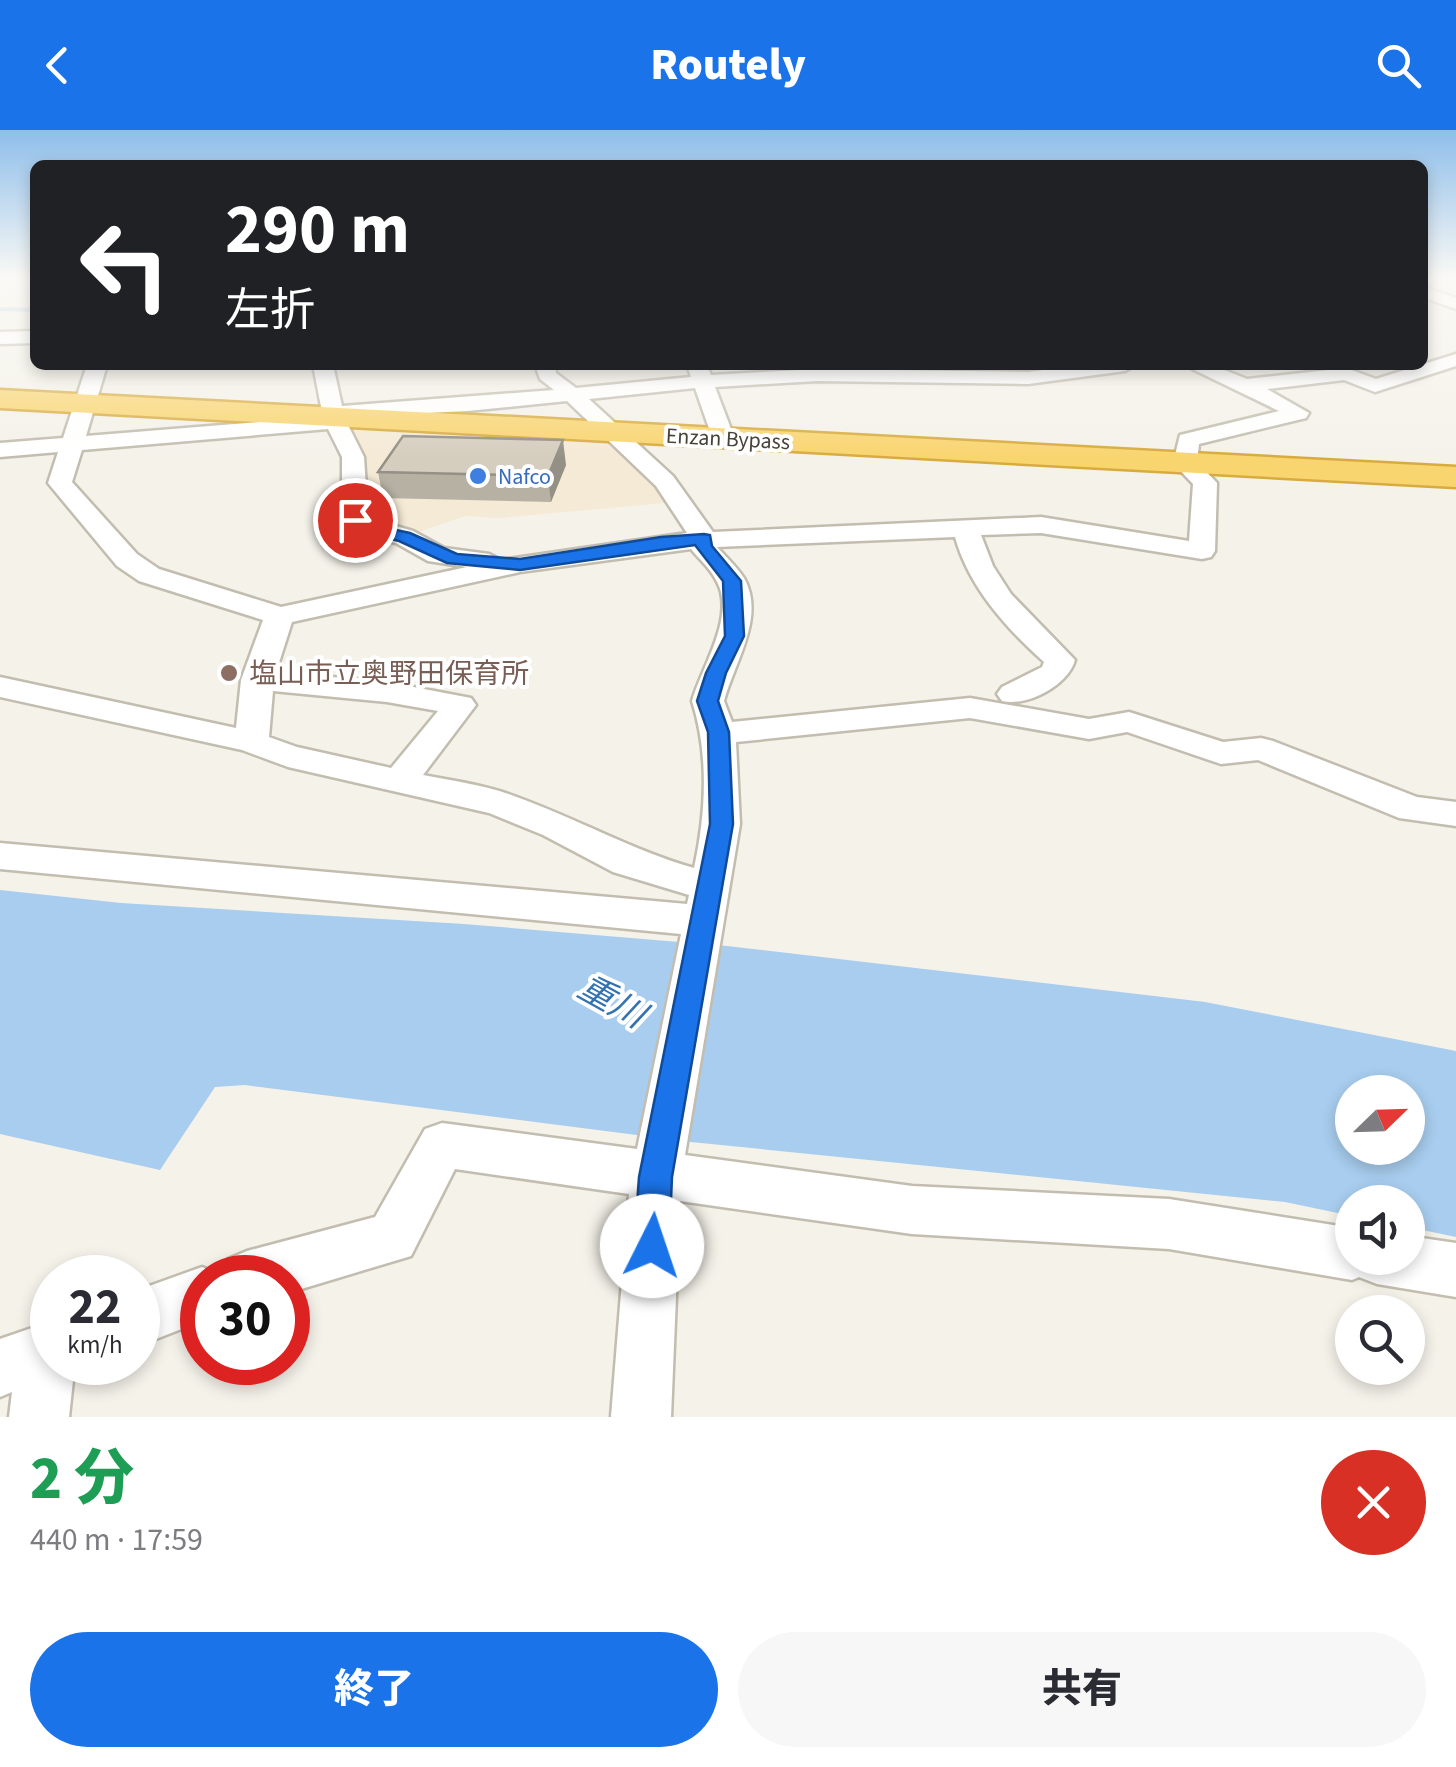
<!DOCTYPE html>
<html lang="ja">
<meta charset="utf-8">
<style>
body{margin:0;font-family:"Source Sans 3","Noto Sans JP",sans-serif;background:#f7f7f7;color:#2b2b33;height:100vh;display:flex;flex-direction:column;font-size:38px;white-space:nowrap}
*{box-sizing:border-box;margin:0}
p{font-size:32px;color:#7c7c81}
.icon{flex:none;width:55px;height:55px;fill:none;stroke:currentColor;stroke-width:2;stroke-linecap:round;stroke-linejoin:round}
.map{position:relative;height:1287px;overflow:hidden}
.sheet{display:flex;flex-direction:column;background:#fff;flex:1}
.sheet>*{flex:none}
.top-card{position:absolute;left:30px;top:30px;width:1398px;height:210px;border-radius:15px;box-shadow:0 5px 15px #0003;background:#202124;color:#fff;overflow:hidden}
.needle{width:65px;rotate:67deg}
.controls{position:absolute;left:1335px;top:945px;display:grid;gap:20px}
.controls a{display:grid;place-items:center;width:90px;height:90px;border-radius:50%;background:#fff;box-shadow:0 5px 15px #0003;font-size:50px}
.speed{position:absolute;left:30px;top:1125px;display:flex;gap:20px;font-size:50px;font-weight:700;text-align:center}
.speed>*{display:grid;place-content:center;width:130px;height:130px;border-radius:50%;background:#fff;box-shadow:0 5px 15px #0003;line-height:1}
.speed small{font-size:25px;font-weight:400}
.speed .limit{border:15px solid #d22;background:#fff;color:#111}
.pin{position:absolute;display:grid;place-items:center;width:85px;height:85px;color:#fff;margin:-42px;border:5px solid #fff;border-radius:50%;box-shadow:0 2px 10px #0007}
.me{position:absolute;width:110px;margin:-55px;rotate:4deg;stroke-linejoin:round;filter:drop-shadow(0 0 8px #0008)}
.turn{display:flex;align-items:center;gap:35px;height:210px;padding:0 30px;font-size:45px}
.turn .icon{width:130px;height:130px;stroke-width:2.5}
.turn b{display:block;font-size:70px;line-height:85px}
.round{display:grid;place-items:center;flex:none;width:105px;height:105px;border-radius:52px;background:#f7f7f7}
.head{display:flex;align-items:center;justify-content:space-between;height:170px;padding:0 30px}
h1{font-size:60px;font-weight:800;line-height:75px;color:#1e9e55}
.primary-button{display:flex;gap:20px;margin-top:auto;padding:20px 30px}
.primary-button a{flex:1;height:115px;border-radius:60px;background:#1a73e8;color:#fff;font-size:40px;font-weight:800;line-height:115px;text-align:center}
.primary-button a+a{background:#f7f7f7;color:#2b2b33}
header{display:flex;justify-content:space-between;align-items:center;height:130px;padding:0 30px;background:#1a73e8;color:#fff;font-size:45px;font-weight:800}
.map>svg:first-child{display:block}
</style>
<header><svg class="icon" aria-label="back" viewBox="0 0 24 24"><path d="M15 5l-7 7 7 7"/></svg>Routely<svg class="icon" aria-label="search" viewBox="0 0 24 24"><circle cx="10" cy="10" r="6"/><path d="M15 15l6 6"/></svg></header>
<div class="map">
<svg width="1456" height="1287" viewBox="0 0 1456 1287">
<rect width="100%" height="100%" fill="#f4f2e9"/>
<path fill="#f5ead6" d="M346,292L622,309L676,372L498,388L465,386L404,407L363,398Z"/>
<path fill="#a8cdee" fill-rule="evenodd" d="M0,760L121,773L464,794L727,816L1205,872L1456,921V1107L1408,1097V1072H1352V1086L1285,1072L691,1012L245,955L215,957L160,1040L0,1004ZM1352,962H1408V1018H1352Z"/>
<g fill="none" stroke-linecap="round" stroke-linejoin="round">
<path stroke="#a8cdee" stroke-width="4" d="M0,179L35,180"/>
<defs>
<path id="minor" d="M1422,156L1456,168V179L1422,167Z
M35,201V213L0,214V202Z
M1456,224V236L1375,262L1344,250L1267,259L1309,283L1306,288L1199,314L1197,332L1217,353L1215,421L1211,427L1202,429L1041,403L981,405L993,436L1011,464L1075,530C1068,555 1028,577 1002,571L997,564L1002,557L1042,537L1044,532C1006,498 969,457 955,407L717,417C726,427 737,437 744,448C766,487 734,533 724,571L732,592L970,568L1089,589L1129,582L1223,612L1261,608L1273,611L1417,667L1456,672V696L1399,688L1258,630L1221,634L1127,602L1089,609L970,588L736,612L740,694L685,1025L912,1056L1169,1069L1352,1098V1128H1408V1106L1456,1113V1167L1377,1154L1359,1147L1352,1150L1169,1119L912,1104L680,1071L671,1287H611L629,1064L455,1039L411,1126L288,1163V1148H202V1191L138,1216V1160L202,1137L221,1145L228,1129L247,1121L375,1087L425,999L442,993L637,1019L681,804L0,739V713L687,774L689,765L613,742L543,705L489,683L288,637L242,620L0,567V547L236,598L241,550L263,490L139,451L117,436L48,353L58,322L0,327V313L63,308L87,235H107L86,306L323,287L313,235H333L342,276L554,260L540,249L535,235H555L556,243L576,258L691,247L687,235H707L711,245L817,239L1028,242L1081,235H1135L1125,241L1028,254L817,251L715,257L734,307L723,314L712,307L695,258L589,269L673,346L713,402L1041,387L1189,411L1193,354L1173,333L1180,305L1279,281L1184,235H1212L1247,249L1346,238L1376,249ZM567,271L656,356L687,403L501,430L489,424L444,418L413,401L368,388L364,327L344,287L467,281ZM328,299L342,327V390L354,403L396,413L428,431L467,437L281,477L159,439L137,424L72,352L82,320ZM691,419C699,429 710,438 716,450C737,485 702,536 692,571C709,625 706,683 694,738C631,720 576,688 514,666C485,655 453,651 423,645L476,575L471,568L387,552L276,542L292,492L520,442ZM273,561L387,572L438,581L391,638L297,617L269,607Z
M52,1191V1232H75L69,1287H9L12,1262L0,1267V1209Z"/>
<path id="highway" d="M0,260L1456,337V357L0,278Z"/>
</defs>
<use href="#minor" stroke="#c2bdaf" stroke-width="5"/>
<use href="#highway" stroke="#d8ab3f" stroke-width="5"/>
<use href="#minor" fill="#fff" fill-rule="evenodd"/>
<use href="#highway" fill="#f9d570" fill-rule="evenodd"/>
</g>
<path fill="#b7b1a4" d="M566,335L551,372L383,368L378,342Z"/>
<path fill="#959086" d="M563,310L566,335L551,372L548,346Z"/>
<path fill="#d5cebf" stroke="#959086" stroke-width="2.5" d="M403,306L563,310L548,346L378,342Z"/>
<linearGradient id="sky" x2="0" y2="1"><stop stop-color="#8ebeea"/><stop offset="0.45" stop-color="#faf9f5"/><stop offset="1" stop-color="#faf9f5" stop-opacity="0"/></linearGradient>
<rect width="1456" height="328" fill="url(#sky)"/>
<path fill="#1a73e8" stroke="#114b97" stroke-width="2.5" d="M355,385L368,394L410,403L457,424L520,429L661,407L704,404L710,405L712,416L741,451L744,506L726,543L718,571L729,602L733,694L672,1047L669,1116L664,1128L652,1132L639,1128L634,1116L639,1047L710,694L708,602L697,571L706,543L725,506L723,451L695,415L520,440L447,433L399,411L357,401L347,390Z"/>
<circle fill="#3f7fe0" stroke="#fff" stroke-width="4" cx="478" cy="346" r="10"/>
<circle fill="#8d6e63" stroke="#fff" stroke-width="4" cx="229" cy="543" r="10"/>
<g text-anchor="middle" stroke-width="8" stroke-linejoin="round" paint-order="stroke">
<g font-size="22" fill="#484338" stroke="#fff">
<text transform="translate(728 308) rotate(3)" y="8">Enzan Bypass</text>
</g>
<g font-size="22" fill="#366cbe" stroke="#fff" text-anchor="start">
<text x="498" y="354">Nafco</text>
</g>
<g font-size="28" fill="#785e54" stroke="#fff" text-anchor="start">
<text x="249" y="553">塩山市立奥野田保育所</text>
</g>
<g font-size="35" font-style="italic" fill="#3473b1" stroke="#fff">
<text transform="translate(612 871) rotate(29)" y="12">重川</text>
</g>
</g>
</svg>
<div class="controls">
<a><svg class="needle" viewBox="-14 -14 28 28"><path d="M0-13l5 13h-10z" fill="#e53935"/><path d="M0 13l5-13h-10z" fill="#7c7c81"/></svg></a>
<a><svg class="icon" aria-label="sound" viewBox="0 0 24 24"><path d="M4 9h4l5-4v14l-5-4H4zM17 9q2 3 0 6"/></svg></a>
<a><svg class="icon" aria-label="search" viewBox="0 0 24 24"><circle cx="10" cy="10" r="6"/><path d="M15 15l6 6"/></svg></a>
</div>
<div class="speed"><div>22<small>km/h</small></div><div class="limit">30</div></div>
<div class="pin" style="left:355px;top:390px;background:#d93025"><svg class="icon" aria-label="arrive" viewBox="0 0 24 24"><path d="M6 21V4h12l-3 4 3 4H6"/></svg></div>
<svg class="me" style="left:652px;top:1116px" viewBox="-20 -20 40 40"><circle r="19" fill="#fff"/><path d="M0-13L10 11 0 6-10 11z" fill="#1a73e8"/></svg>
<div class="top-card">
<div class="turn"><svg class="icon" aria-label="left" viewBox="0 0 24 24"><path d="M17 20v-9H6M10 6l-5 5 5 5"/></svg><div><b>290 m</b>左折</div></div>
</div>
</div>
<section class="sheet">
<div class="head"><div><h1>2 分</h1><p>440 m · 17:59</p></div><a class="round" style="background:#d93025;color:#fff"><svg class="icon" aria-label="close" viewBox="0 0 24 24"><path d="M6 6l12 12M18 6L6 18"/></svg></a></div>
<div class="primary-button"><a>終了</a><a>共有</a></div>
</section>
